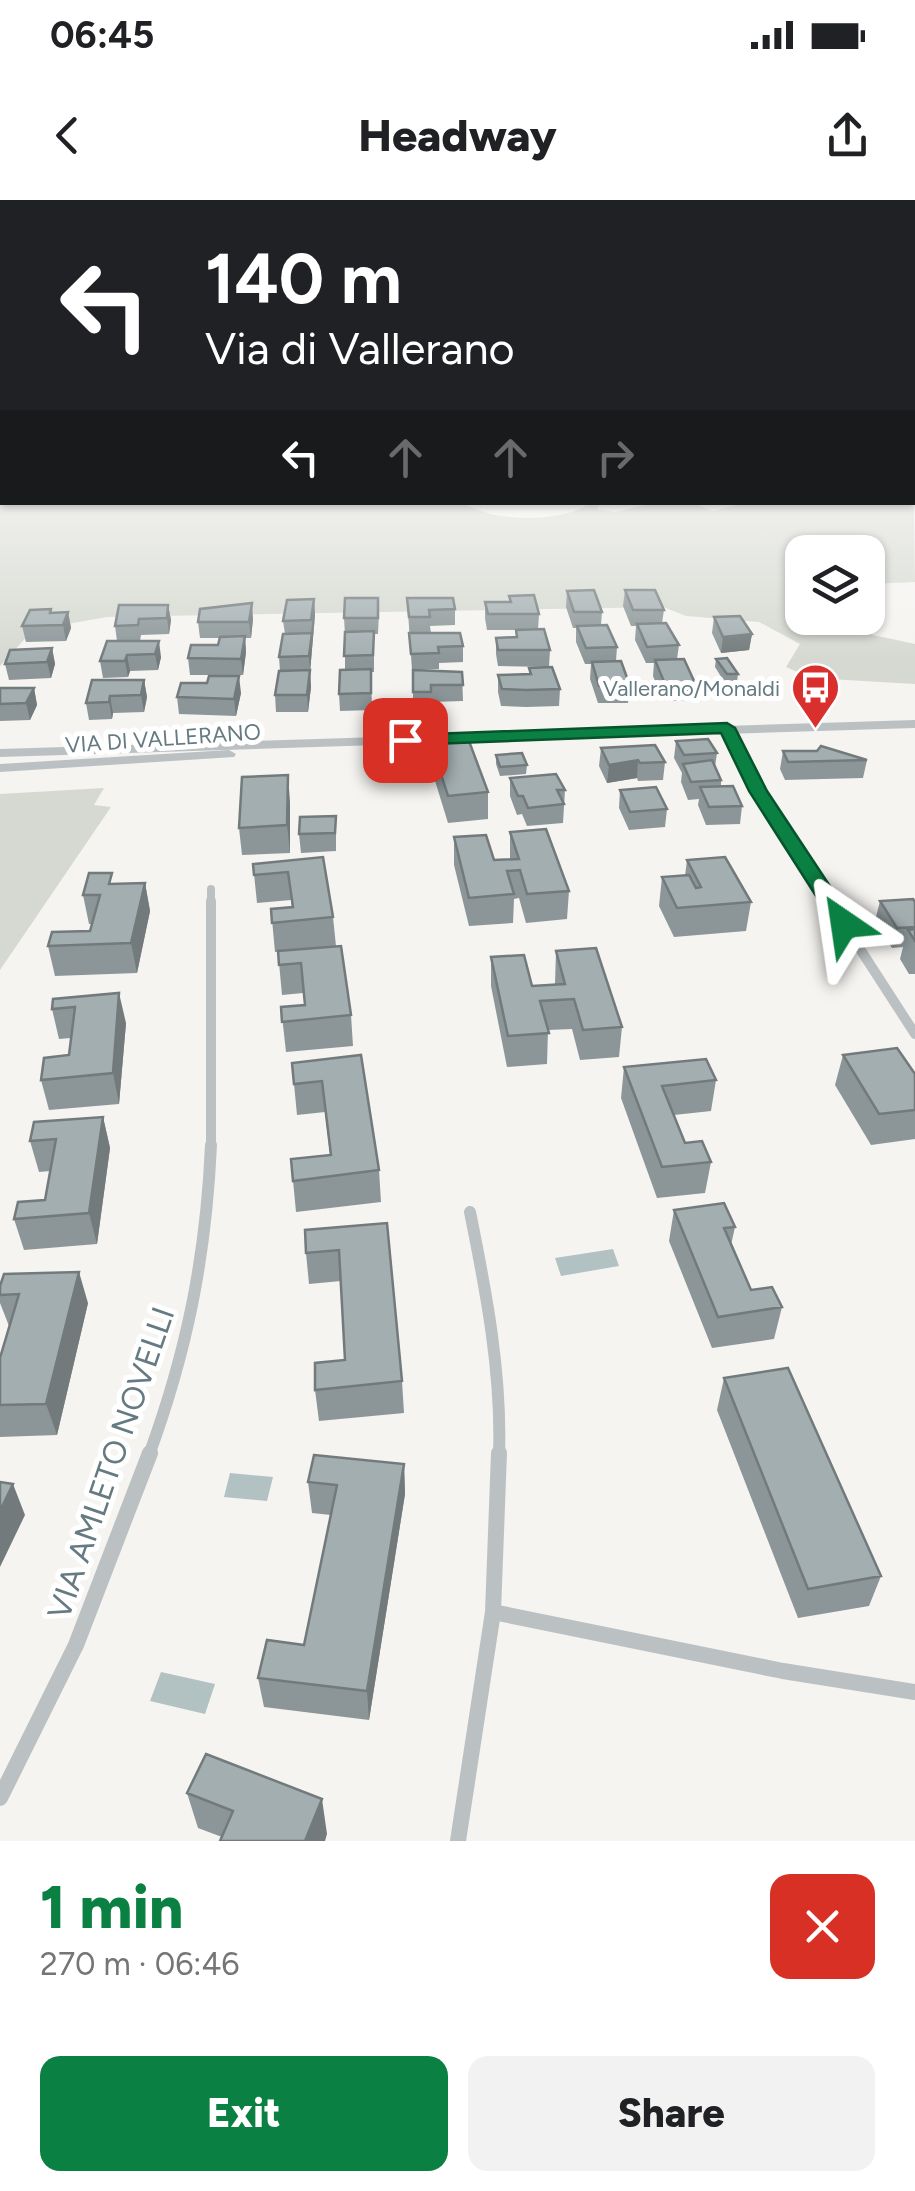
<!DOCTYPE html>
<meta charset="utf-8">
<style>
body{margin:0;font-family:Figtree,sans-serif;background:#f2f2f2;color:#202124;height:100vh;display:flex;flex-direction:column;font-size:38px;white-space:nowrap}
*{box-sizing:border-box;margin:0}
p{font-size:32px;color:#757577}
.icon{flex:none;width:55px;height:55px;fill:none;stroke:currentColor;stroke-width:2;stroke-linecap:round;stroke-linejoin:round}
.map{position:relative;height:1641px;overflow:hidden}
.panel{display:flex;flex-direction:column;background:#fff;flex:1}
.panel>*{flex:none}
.top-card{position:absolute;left:0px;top:0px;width:915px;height:305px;box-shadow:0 2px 8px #0004;background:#202124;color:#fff;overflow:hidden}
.controls{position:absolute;left:785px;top:335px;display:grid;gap:20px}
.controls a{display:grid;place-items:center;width:100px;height:100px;border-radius:20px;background:#fff;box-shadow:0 2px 8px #0004;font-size:50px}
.pin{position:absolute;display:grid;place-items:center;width:85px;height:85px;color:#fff;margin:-42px;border-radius:20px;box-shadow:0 5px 15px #0006}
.me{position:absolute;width:110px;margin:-55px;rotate:328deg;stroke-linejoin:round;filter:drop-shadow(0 0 8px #0008)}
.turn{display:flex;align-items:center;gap:35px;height:210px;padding:0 40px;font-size:45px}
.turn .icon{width:130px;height:130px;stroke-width:2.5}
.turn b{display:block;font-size:70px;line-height:85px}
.lanes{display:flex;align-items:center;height:95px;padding:0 40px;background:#0003;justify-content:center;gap:50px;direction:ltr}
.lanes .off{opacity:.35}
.round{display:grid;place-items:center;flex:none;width:105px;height:105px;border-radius:20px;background:#f2f2f2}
.head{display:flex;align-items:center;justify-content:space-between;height:170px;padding:0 40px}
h1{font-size:60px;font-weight:800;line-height:75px;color:#0b8043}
.action{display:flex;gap:20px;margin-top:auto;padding:20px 40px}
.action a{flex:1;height:115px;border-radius:20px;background:#0b8043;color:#fff;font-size:40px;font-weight:800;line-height:115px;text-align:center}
.action a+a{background:#f2f2f2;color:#202124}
.status{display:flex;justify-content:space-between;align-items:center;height:70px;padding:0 50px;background:#fff;direction:ltr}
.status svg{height:28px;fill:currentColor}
header{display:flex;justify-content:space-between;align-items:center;height:130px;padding:0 40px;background:#fff;font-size:45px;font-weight:800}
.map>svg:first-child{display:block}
</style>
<div class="status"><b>06:45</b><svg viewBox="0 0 49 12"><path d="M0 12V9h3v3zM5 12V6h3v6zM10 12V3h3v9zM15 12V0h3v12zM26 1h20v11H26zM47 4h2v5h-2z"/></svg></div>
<header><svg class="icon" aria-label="back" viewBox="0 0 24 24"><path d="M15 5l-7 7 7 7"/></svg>Headway<svg class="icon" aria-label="share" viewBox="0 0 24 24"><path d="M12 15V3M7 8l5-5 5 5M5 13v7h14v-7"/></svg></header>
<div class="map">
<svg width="915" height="1641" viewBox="0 0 915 1641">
<rect width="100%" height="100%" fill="#f5f4f1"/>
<path fill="#d6d9d1" d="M0,231L2,302H462C491,321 539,321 572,312C583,308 590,302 601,303L597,309L615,312L659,302L693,303L713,311L745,303L912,302L913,243L915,382L868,384V352H802V418H842L873,435L915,444V484L812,478L786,467L800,444L759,422L686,416L663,407L107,417L33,430L0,466Z
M104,588L94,605L111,607L0,770V594Z"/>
<path fill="#b2c2c3" d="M613,1049L619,1066L561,1076L555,1058Z
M230,1273L273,1277L267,1301L224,1297Z
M161,1472L215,1484L205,1514L150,1501Z"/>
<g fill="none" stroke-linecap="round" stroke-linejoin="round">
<path stroke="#bbc1c3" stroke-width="8" d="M727,528L758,591L831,704
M211,689V704"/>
<path stroke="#bbc1c3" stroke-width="10" d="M829,701L915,834
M211,948V701"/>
<path stroke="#bbc1c3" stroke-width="12" d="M470,1012C486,1091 502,1174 499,1255
M149,1255C187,1151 206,1057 211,945"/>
<path stroke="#bbc1c3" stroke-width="16" d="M493,1412L783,1471L915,1492
M0,1598L76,1445L150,1253
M458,1641L493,1412L499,1253"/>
<path fill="#bbc1c3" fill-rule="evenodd" d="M915,520V528L0,557V549Z
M229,550L236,554L234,557L0,572V564Z"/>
</g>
<path fill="#8c9698" d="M625,390L664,410L662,423L679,445L677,459L695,483L693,500L663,501L653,476L654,463H646L635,440L636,426H631L623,406Z
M567,391L602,412L601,425L617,447L616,461L630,486L628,503H598L590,479L591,464H585L576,442V428H573L566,407Z
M509,396L539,414L538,430L550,450L549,467L498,466L496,454V438L516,437L517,430H487L485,418V402H509Z
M407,398L455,409V425L430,426L431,433L463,446V462L439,463V469L412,470Z
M314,399L315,415L310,472L311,487L308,512H276L275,495L280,471L279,457L285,434L283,421Z
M168,405L171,420L169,434L141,435L140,441L161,457L158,470L130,471L128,477L103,478L100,461L117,441L115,426Z
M68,412L71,428L66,441L26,442L22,426L52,413Z
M379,413L378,434H374V472H371L372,510L340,511L339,494L345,470V434L344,418Z
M714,417L752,434L749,450L721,453L712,433Z
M253,419L251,438H245L246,452L243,475H190L188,458L218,445L219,438H200L198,422Z
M52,448L55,464L51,478L9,480L5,464Z
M716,459L738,474L737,482L725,483L715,467Z
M529,468L560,489L559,506L526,507L501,506L498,492V475L529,474Z
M413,470L462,472L463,501L432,502V509H413Z
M144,480L147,497L144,512L113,513L112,519L89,520L86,503Z
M0,488H34L37,505L30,520L0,521Z
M241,493L236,516L179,514L177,497Z
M676,541L717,553L715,567L721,580V586L742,606L740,624L706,625L698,605L699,599L688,600L681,582L682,573L674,558Z
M431,544L488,592V619L448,623L432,571Z
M601,548L665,562L663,580L638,581L637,578L607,583L599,566Z
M783,551L867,560L863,578L785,580L780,569Z
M496,555L527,565L526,574L500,576L496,564Z
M510,578L565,590L563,623L527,626L522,614L517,615L510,596Z
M620,590L667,609L665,627L629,630L619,608Z
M290,602V653L242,655L239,628Z
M336,616V651L301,653L299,634Z
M510,632L569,691L567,719L526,723L519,698L514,699L513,723L469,726L454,665V637L494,660L510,659Z
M323,657L333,717L336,746L351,815L353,846L286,852L281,807L305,805L303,793L282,795L278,752H275L271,709L292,707L291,700L257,703L253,664Z
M687,660L751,702L746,731L674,737L659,706L662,677L685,676Z
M145,683L150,711L137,773L55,776L48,746L90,731L92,724H89L83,695L114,684Z
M880,701L915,702V774H909L900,759L903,747L892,748L875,721Z
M556,751L622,827L619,857L580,860L572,829L548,830L547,864L507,867L491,786V757L532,786L555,784Z
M53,799L126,823L119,904L49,910L41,880L69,855L71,838L59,839L52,809Z
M361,855L379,970L381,1002L296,1012L291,959L330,955L325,912L297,915L292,863Z
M843,855L915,874V939L871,945L835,885Z
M624,867L716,880L711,911L674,915L685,943L711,962L705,993L657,998L621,898Z
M103,917L110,948L97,1044L24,1050L14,1019L45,1000L50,971L39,972L30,941Z
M674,1010L735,1027L731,1045L751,1090L782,1107L774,1139L712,1148L669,1041Z
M387,1023L402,1181L404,1213L319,1221L315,1190L345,1160L341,1081L309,1084L306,1053Z
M0,1086L88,1103L57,1235L0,1237V1158L9,1126L0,1103Z
M724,1178L881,1376L869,1406L798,1418L717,1210Z
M404,1264L405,1294L369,1520L264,1507L258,1478L304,1445L331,1315L312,1313L308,1282Z
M187,1593L327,1634L222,1637L198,1628Z"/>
<path fill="#727a7c" d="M314,399L315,415L310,472L311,487L308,512L307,495L310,471L309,456Z
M252,403L253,419L251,438L249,422Z
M168,405L171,420L169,434L167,418Z
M68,412L71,428L66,441L63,425Z
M752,434L749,450L721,453L723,437Z
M245,436L246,452L243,475L241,459Z
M159,441L161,457L158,470L155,454Z
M52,448L55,464L51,478L47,462Z
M127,455L130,471L128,477L125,461Z
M239,476L241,493L236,516L234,499Z
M144,480L147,497L144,512L141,495Z
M34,488L37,505L30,520L26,503Z
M110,496L113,513L112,519L109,502Z
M638,560L637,578L607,583L609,565Z
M288,575L290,602V653L287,625Z
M145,683L150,711L137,773L131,743Z
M119,793L126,823L119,904L113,873Z
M103,917L110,948L97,1044L89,1013Z
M79,1072L88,1103L57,1235L46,1204Z
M404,1264L405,1294L369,1520L367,1491Z
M13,1284L25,1315L0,1367V1311Z
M322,1599L327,1634L325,1641H305Z"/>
<path fill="#a3aeb1" stroke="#727a7c" stroke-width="2.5" d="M594,390L602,412H574L567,391Z
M625,390H655L664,410H633Z
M534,395L539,414H488L485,402H511L509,396Z
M345,398H378V418H344Z
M407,398H453L455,409L429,410L430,417H409Z
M314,399L311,420L283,421L287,400Z
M252,403L249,422H198L200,409Z
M119,405H168L167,418L139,419L138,425L115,426Z
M51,409L50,413L68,412L63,425L22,426L30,410Z
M740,416L752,434L723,437L714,417Z
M666,423L679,445L647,447L637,424Z
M607,425L617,447L586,448L577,426Z
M544,429L550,450H498L496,438L517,437L516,430Z
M374,431L373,455L344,456L345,432Z
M312,433L309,456L279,457L283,434Z
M409,433H460L463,446L438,447L439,453L411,454Z
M245,436L241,459L188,458L191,445H218L220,437Z
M107,441H159L155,454L127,455L125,461H100Z
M52,448L47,462L5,464L10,450Z
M727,458L738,474H727L716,459Z
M684,459L695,483L665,484L655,460Z
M621,461L630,486H599L592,462Z
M552,467L560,489L526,490L502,489L498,475L531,474L529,468Z
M371,469V493L339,494L340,470Z
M310,470L307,495H275L279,471Z
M413,470L462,472L463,485H431V492H413Z
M209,476H239L234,499L177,497L181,483H207Z
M92,480H144L141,495L110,496L109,502L86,503Z
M0,488H34L26,503L0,504Z
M708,539L717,553L684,555L676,541Z
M469,541L488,592L448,596L431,544Z
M655,545L665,562L640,563L638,560L609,565L601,548Z
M821,546L867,560L788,562L783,551H817Z
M522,553L527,565L500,567L496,555Z
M712,560L721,580L691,582L683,564Z
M556,574L565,590H557L564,604L528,608L523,596H518L510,578Z
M288,575L287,625L239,628L242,577Z
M733,586L742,606L709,607L700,587Z
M656,587L667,609L630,612L620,590Z
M336,616L335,633L299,634L300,617Z
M546,629L569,691L527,694L520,670L507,671L514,694L469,698L454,637L486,635L494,660L519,659L510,632Z
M323,657L333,717L272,723L271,709L293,707L288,672L254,675L253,664Z
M725,657L751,702L677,708L662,677L689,675L696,688L701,687L687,660Z
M89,673H112L109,684L145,683L131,743L48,746L52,732L90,731L100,695H83Z
M913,699L915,702V727L897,728L880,701Z
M915,729V741L908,730Z
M341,746L351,815L282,822L281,807L305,805L301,763L279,765L278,751Z
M596,748L622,827L583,830L574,799L540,801L549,833L508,836L491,757L524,755L532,786L565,784L556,751Z
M119,793L113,873L41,880L44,858L69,855L75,807L52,809L53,799Z
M897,848L915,874V910L879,914L843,855Z
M361,855L379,970L293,981L291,959L331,955L322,881L294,884L292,863Z
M706,859L716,880L662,886L685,943L702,941L711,962L662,967L624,867Z
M103,917L89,1013L14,1019L18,1002L45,1000L56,939L30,941L34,922Z
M724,1003L735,1027L724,1028L751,1090L772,1087L782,1107L718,1117L674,1010Z
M387,1023L402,1181L315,1190V1163L345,1160L339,1050L306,1053L305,1030Z
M79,1072L46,1204L0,1205V1158L19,1094L0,1095V1086L4,1074Z
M788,1168L881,1376L808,1389L724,1178Z
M314,1255L404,1264L367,1491L258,1478L267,1440L304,1445L337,1285L308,1282Z
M0,1282L13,1284L0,1311Z
M206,1554L322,1599L305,1641H220L233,1611L187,1593Z"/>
<linearGradient id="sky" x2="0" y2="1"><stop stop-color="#92bad9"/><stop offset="0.5" stop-color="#fafaf9"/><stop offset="1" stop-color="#fafaf9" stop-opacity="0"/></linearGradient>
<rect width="915" height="461" fill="url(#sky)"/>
<path fill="#0b8043" stroke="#07532c" stroke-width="2.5" d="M727,523L735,528L767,591L855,724L852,729H837L834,724L749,591L721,533L405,545L396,540L405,535Z"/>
<defs>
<symbol id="bus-pin" viewBox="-11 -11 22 30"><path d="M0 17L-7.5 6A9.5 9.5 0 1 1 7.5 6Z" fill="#d9302d" stroke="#fff"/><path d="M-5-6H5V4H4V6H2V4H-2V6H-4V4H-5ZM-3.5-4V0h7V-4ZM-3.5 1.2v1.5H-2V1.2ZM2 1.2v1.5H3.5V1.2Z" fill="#fff"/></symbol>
</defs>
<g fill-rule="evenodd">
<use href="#bus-pin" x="788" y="460" width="55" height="75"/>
</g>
<g text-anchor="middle" stroke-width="10" stroke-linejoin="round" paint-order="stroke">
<g font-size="22" fill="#657a81" stroke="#fff" text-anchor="end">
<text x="780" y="496">Vallerano/Monaldi</text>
</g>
<g font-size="22" fill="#657a81" stroke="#fff">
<text transform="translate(163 538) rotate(-4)" y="8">VIA DI VALLERANO</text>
</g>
<g font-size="32" fill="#657a81" stroke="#fff">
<text transform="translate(111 1263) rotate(-71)" y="11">VIA AMLETO NOVELLI</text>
</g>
</g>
</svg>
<div class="controls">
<a><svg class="icon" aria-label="layers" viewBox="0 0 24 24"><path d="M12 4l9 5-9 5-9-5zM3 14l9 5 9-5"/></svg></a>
</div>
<div class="pin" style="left:405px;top:540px;background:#d93025"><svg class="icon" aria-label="arrive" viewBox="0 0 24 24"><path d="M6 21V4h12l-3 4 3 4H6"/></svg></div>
<svg class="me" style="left:844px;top:724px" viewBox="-20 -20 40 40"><path d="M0-17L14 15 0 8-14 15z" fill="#0b8043" stroke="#fff" stroke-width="4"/></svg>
<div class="top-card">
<div class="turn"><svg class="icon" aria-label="left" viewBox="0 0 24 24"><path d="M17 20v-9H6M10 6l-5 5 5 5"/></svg><div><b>140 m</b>Via di Vallerano</div></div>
<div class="lanes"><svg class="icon" aria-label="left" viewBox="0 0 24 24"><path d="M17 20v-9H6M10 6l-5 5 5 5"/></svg><svg class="icon off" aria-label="ahead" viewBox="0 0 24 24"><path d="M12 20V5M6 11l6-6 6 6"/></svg><svg class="icon off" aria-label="ahead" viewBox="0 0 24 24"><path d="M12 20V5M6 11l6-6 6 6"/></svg><svg class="icon off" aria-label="right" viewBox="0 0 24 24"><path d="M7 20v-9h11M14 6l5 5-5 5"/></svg></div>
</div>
</div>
<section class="panel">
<div class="head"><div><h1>1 min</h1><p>270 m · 06:46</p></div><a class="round" style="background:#d93025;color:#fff"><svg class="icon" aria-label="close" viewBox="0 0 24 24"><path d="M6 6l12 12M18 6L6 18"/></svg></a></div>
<div class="action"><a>Exit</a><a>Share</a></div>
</section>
